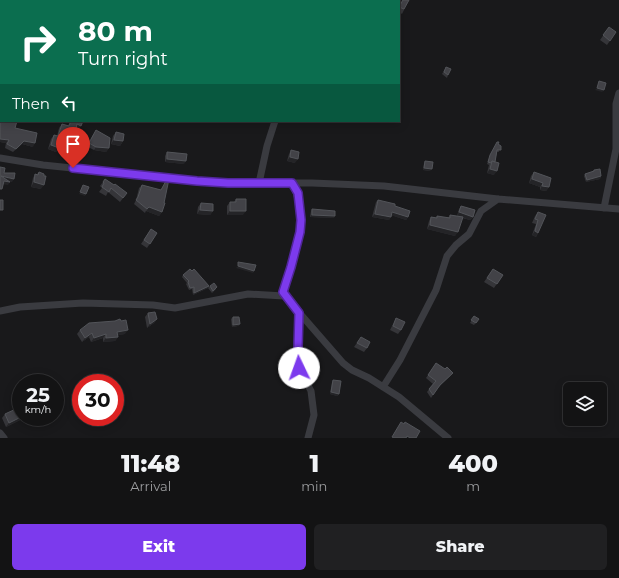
<!DOCTYPE html>
<style>
body{margin:0;font-family:Montserrat,sans-serif;background:#202022;color:#f1f3f6;height:100vh;display:flex;flex-direction:column;font-size:15px;white-space:nowrap}
*{box-sizing:border-box;margin:0}
p{font-size:13px;color:#9d9ea0}
.icon{flex:none;width:22px;height:22px;fill:none;stroke:currentColor;stroke-width:2;stroke-linecap:round;stroke-linejoin:round}
.map{position:relative;height:438px;overflow:hidden}
.sheet{display:flex;flex-direction:column;background:#131314;flex:1}
.sheet>*{flex:none}
.hud{position:absolute;left:0px;top:0px;width:400px;height:122px;box-shadow:0 2px 10px #0003,0 0 0 1px #323234;background:#0b6e4f;color:#fff;overflow:hidden}
.buttons{position:absolute;left:563px;top:382px;display:grid;gap:8px}
.buttons a{display:grid;place-items:center;width:44px;height:44px;border-radius:6px;background:#131314;box-shadow:0 2px 10px #0003,0 0 0 1px #323234;font-size:20px}
.speed{position:absolute;left:12px;top:374px;display:flex;gap:8px;font-size:20px;font-weight:700;text-align:center}
.speed>*{display:grid;place-content:center;width:52px;height:52px;border-radius:50%;background:#131314;box-shadow:0 2px 10px #0003,0 0 0 1px #323234;line-height:1}
.speed small{font-size:10px;font-weight:400}
.speed .limit{border:6px solid #d22;background:#fff;color:#111}
.pin{position:absolute;display:grid;place-items:center;width:34px;height:34px;color:#fff;margin:-41px -17px;border-radius:50% 50% 50% 0;rotate:-45deg;box-shadow:0 0 4px #0007}
.pin .icon{rotate:45deg}
.me{position:absolute;width:44px;margin:-22px;rotate:357deg;stroke-linejoin:round;filter:drop-shadow(0 0 3px #0008)}
.turn{display:flex;align-items:center;gap:14px;height:84px;padding:0 12px;font-size:18px}
.turn .icon{width:52px;height:52px;stroke-width:2.5}
.turn b{display:block;font-size:28px;line-height:34px}
.then{display:flex;align-items:center;height:38px;padding:0 12px;background:#0003;gap:8px;font-size:15px}
.eta{display:flex;justify-content:space-evenly;align-items:center;height:68px;text-align:center}
.eta b{font-size:24px;font-weight:800;line-height:28px}
.cta{display:flex;gap:8px;margin-top:auto;padding:8px 12px}
.cta a{flex:1;height:46px;border-radius:6px;background:#7c3aed;color:#fff;font-size:16px;font-weight:800;line-height:46px;text-align:center}
.cta a+a{background:#202022;color:#f1f3f6}
.map>svg:first-child{display:block}
</style>
<div class="map">
<svg width="619" height="438" viewBox="0 0 619 438">
<rect width="100%" height="100%" fill="#19191b"/>
<g fill="none" stroke-linecap="round" stroke-linejoin="round">
<path stroke="#3a3b40" stroke-width="7" d="M373,1L374,0
M0,25L1,26
M0,158L43,165L197,181L228,183H312L384,186L498,199L619,209
M259,183L267,146L275,121
M292,183C306,209 299,240 291,267C288,276 283,285 283,294L343,363L352,370L369,378L399,397L448,438
M604,208L616,149V104L619,93
M0,311L20,307L83,303L153,305L175,308L248,294L284,296
M299,313L297,347L299,368L311,391L314,415L308,438
M383,387L400,360L436,290L447,256L456,245L469,234L481,211L498,199
M0,433L4,438"/>
</g>
<path fill="#353539" d="M402,0H409L402,14L399,12V6Z
M609,27L616,32L607,45L600,40Z
M446,67L448,75L447,78L442,74Z
M0,96L15,128L33,147L22,144L13,152L5,148L6,143L0,142Z
M70,121H83L78,130L76,129L72,148L69,152L59,147L56,152L48,149L51,139L54,135L57,136L59,128L62,124L68,126Z
M96,130L109,148L106,152L94,150L86,146Z
M116,132L123,141L120,146L111,144L113,136Z
M497,142L498,144L499,152H497L495,162L494,175L487,173L489,165L487,164L489,158Z
M291,150L295,163L287,161L289,154Z
M167,152L184,164L165,162V156Z
M425,161L430,171L423,170L424,163Z
M594,170L601,176L600,179L586,182L584,176L585,174L592,172Z
M39,172L41,189L31,187L33,178L35,174H37Z
M534,172L549,187L546,191L540,190V187L529,183L531,176Z
M105,179L127,193L120,202L108,192L106,196L99,192L102,188L100,186Z
M167,179L162,212L159,216L146,211L145,213L134,204L136,200L139,188L142,185L161,190Z
M236,199L243,215H227V206L230,202H234Z
M378,200L395,206L408,217L406,220L391,215L389,220L372,217L376,202Z
M201,203L213,211L210,215L197,214L198,207Z
M461,206L473,217L470,220L462,218L455,236L427,229L429,221L431,217L436,218L437,216L448,218L450,215L457,216L459,209Z
M312,209L334,218L310,217L311,211Z
M538,212V233L536,237L532,235L536,224L532,223L535,216Z
M151,229L157,233L147,248L141,244Z
M493,269L503,275L494,288L484,282Z
M183,275L209,286L208,288L193,295L192,289L189,290L186,284L187,283L182,277Z
M210,286L216,289L212,293L208,288Z
M148,313L157,319L154,323L147,328L145,317Z
M474,316L479,319L474,325L470,323Z
M233,317L240,324L238,326L232,327L231,319Z
M396,318L401,330L398,334L390,330Z
M80,330L125,334L118,335V337L115,341L103,342V338L91,342L89,337L82,342L77,334Z
M361,337L367,348L364,352L354,347Z
M436,363L450,376L438,388L431,398L427,392L433,384L426,378Z
M333,380L339,394L337,396L330,394L332,382Z
M5,414L22,419L6,427L2,418Z"/>
<path fill="#242427" d="M597,88L604,90L602,92L595,90Z
M77,124L81,126L78,130L74,128Z
M0,139L9,140L6,143L0,142Z
M114,140L123,141L120,146L111,144Z
M24,141L35,143L33,147L22,144L13,152Z
M51,145L59,148L56,152L48,149Z
M96,147L109,148L106,152L94,150Z
M290,157L298,159L295,163L287,161Z
M167,159L186,161L184,164L165,162Z
M424,168L432,169L430,171L423,170Z
M490,169L497,171L494,175L487,173Z
M1,176L14,179L12,182H10L8,185L2,184Z
M601,176L600,179L586,182L587,180Z
M532,179L543,183L540,187L529,183Z
M34,182L44,185L41,189L31,187Z
M542,186L549,187L546,191L540,190Z
M80,192L86,194L85,196L79,194Z
M149,207L162,212L159,216L146,211L145,213Z
M200,210L213,211L210,215L197,214Z
M230,211H246L243,215H227Z
M392,212L408,217L406,220L390,215Z
M459,212L473,217L470,220L457,216Z
M375,214L391,217L389,220L372,217Z
M312,215L335,216L334,218L310,217Z
M430,225L458,232L455,236L427,229Z
M535,231L538,233L536,237L532,235Z
M238,266L254,271L253,273L236,268Z
M209,286L208,288L193,295L194,293Z
M157,319L154,323L147,328L150,324Z
M240,324L238,326L232,327L233,325Z
M128,330L125,334L114,336L117,332Z
M92,333L89,337L82,342L85,338Z
M106,334L103,338L91,342L94,338Z
M118,337L115,341L103,342L106,338Z
M453,373L438,388L440,385Z
M331,392L339,394L337,396L330,394Z
M21,417H23L22,419L6,427L9,423Z"/>
<path fill="#424247" stroke="#525459" d="M223,0H230L233,1H223Z
M403,0H409L404,9L399,7Z
M609,27L616,32L610,41L603,35Z
M446,67L451,69L448,75L444,72Z
M599,81L606,83L604,90L597,88Z
M0,96H1V121H17L15,128L37,133L35,143L24,141L16,149L7,144L9,140L0,139Z
M71,121H83L81,126L77,124L74,139L75,140L72,148L60,143L59,148L51,145L54,135L58,136L62,124L69,126Z
M96,130L110,138L109,148L96,147L89,143Z
M116,132L124,134L123,141L114,140Z
M497,142H499L498,144L501,146V150H497L495,162L492,161L491,163L488,162L490,155Z
M291,150L299,152L298,159L290,157Z
M167,152L187,154L186,161L167,159Z
M425,161L433,162L432,169L424,168Z
M492,161L499,163L497,171L490,169Z
M0,167L5,168L4,173H15L14,179L1,176L10,182L4,181L2,189H0Z
M600,169L601,176L587,180L585,174L594,171V170Z
M39,172L44,174V176H46L44,185L34,182L35,174L38,175Z
M534,172L551,178L549,187L542,186L543,183L532,179Z
M105,179L114,185L115,184L127,193L123,198L111,188L109,192L102,187L104,183L103,182Z
M167,179H169L164,203H165L162,212L149,207L147,209L136,200L138,197L142,185L161,190Z
M83,185L89,187L86,194L80,192Z
M236,199H246V211H230V202H236Z
M0,200H3V210H0Z
M378,200L395,204V206L410,211L408,217L392,212L391,217L375,214Z
M201,203L213,204V211L200,210Z
M461,206L475,210L473,217L459,212Z
M312,209L335,211V216L312,215Z
M538,212L546,215L538,233L535,231L538,220L535,219Z
M450,215L463,217L458,232L430,225L431,217L437,218V216L450,218Z
M151,229L157,233L150,244L144,240Z
M238,262L256,265L254,271L238,266Z
M190,269L192,271L194,269L209,286L194,293V287L190,288L188,282L189,281L183,275Z
M493,269L503,275L497,284L487,278Z
M214,283L217,287L213,291L210,286Z
M155,312L157,319L150,324L148,313Z
M474,316L479,319L476,323L471,320Z
M233,317H239L240,324L233,325Z
M396,318L405,322L401,330L393,326Z
M120,319L121,321L126,320L128,330L117,332L118,337L106,338V334L94,338L92,333L85,338L80,330L89,323L115,321Z
M361,337L370,342L367,348L357,343Z
M436,363L445,369L447,367L453,373L440,385L433,395L429,389L436,381L428,375Z
M333,380L341,381L339,394L331,392Z
M18,408L21,411V417L9,423L5,414Z
M401,422L404,424L405,422L420,431L416,438H410L407,436L406,438H394L392,437Z"/>
<g fill="none" stroke-linecap="round" stroke-linejoin="round">
<defs>
<path id="route" d="M73,168L197,181L228,183H292L298,193L301,220L300,232L291,267L283,292L299,313L298,347L299,368"/>
</defs>
<use href="#route" stroke="#51269a" stroke-width="10"/>
<use href="#route" stroke="#7c3aed" stroke-width="7"/>
</g>
</svg>
<div class="buttons">
<a><svg class="icon" aria-label="layers" viewBox="0 0 24 24"><path d="M12 4l9 5-9 5-9-5zM3 14l9 5 9-5"/></svg></a>
</div>
<div class="speed"><div>25<small>km/h</small></div><div class="limit">30</div></div>
<div class="pin" style="left:73px;top:168px;background:#d93025"><svg class="icon" aria-label="arrive" viewBox="0 0 24 24"><path d="M6 21V4h12l-3 4 3 4H6"/></svg></div>
<svg class="me" style="left:299px;top:368px" viewBox="-20 -20 40 40"><circle r="19" fill="#fff"/><path d="M0-13L10 11 0 6-10 11z" fill="#7c3aed"/></svg>
<div class="hud">
<div class="turn"><svg class="icon" aria-label="right" viewBox="0 0 24 24"><path d="M7 20v-9h11M14 6l5 5-5 5"/></svg><div><b>80 m</b>Turn right</div></div>
<div class="then">Then<svg class="icon" aria-label="left" viewBox="0 0 24 24"><path d="M17 20v-9H6M10 6l-5 5 5 5"/></svg></div>
</div>
</div>
<section class="sheet">
<div class="eta">
<div><b>11:48</b><p>Arrival</p></div>
<div><b>1</b><p>min</p></div>
<div><b>400</b><p>m</p></div>
</div>
<div class="cta"><a>Exit</a><a>Share</a></div>
</section>
